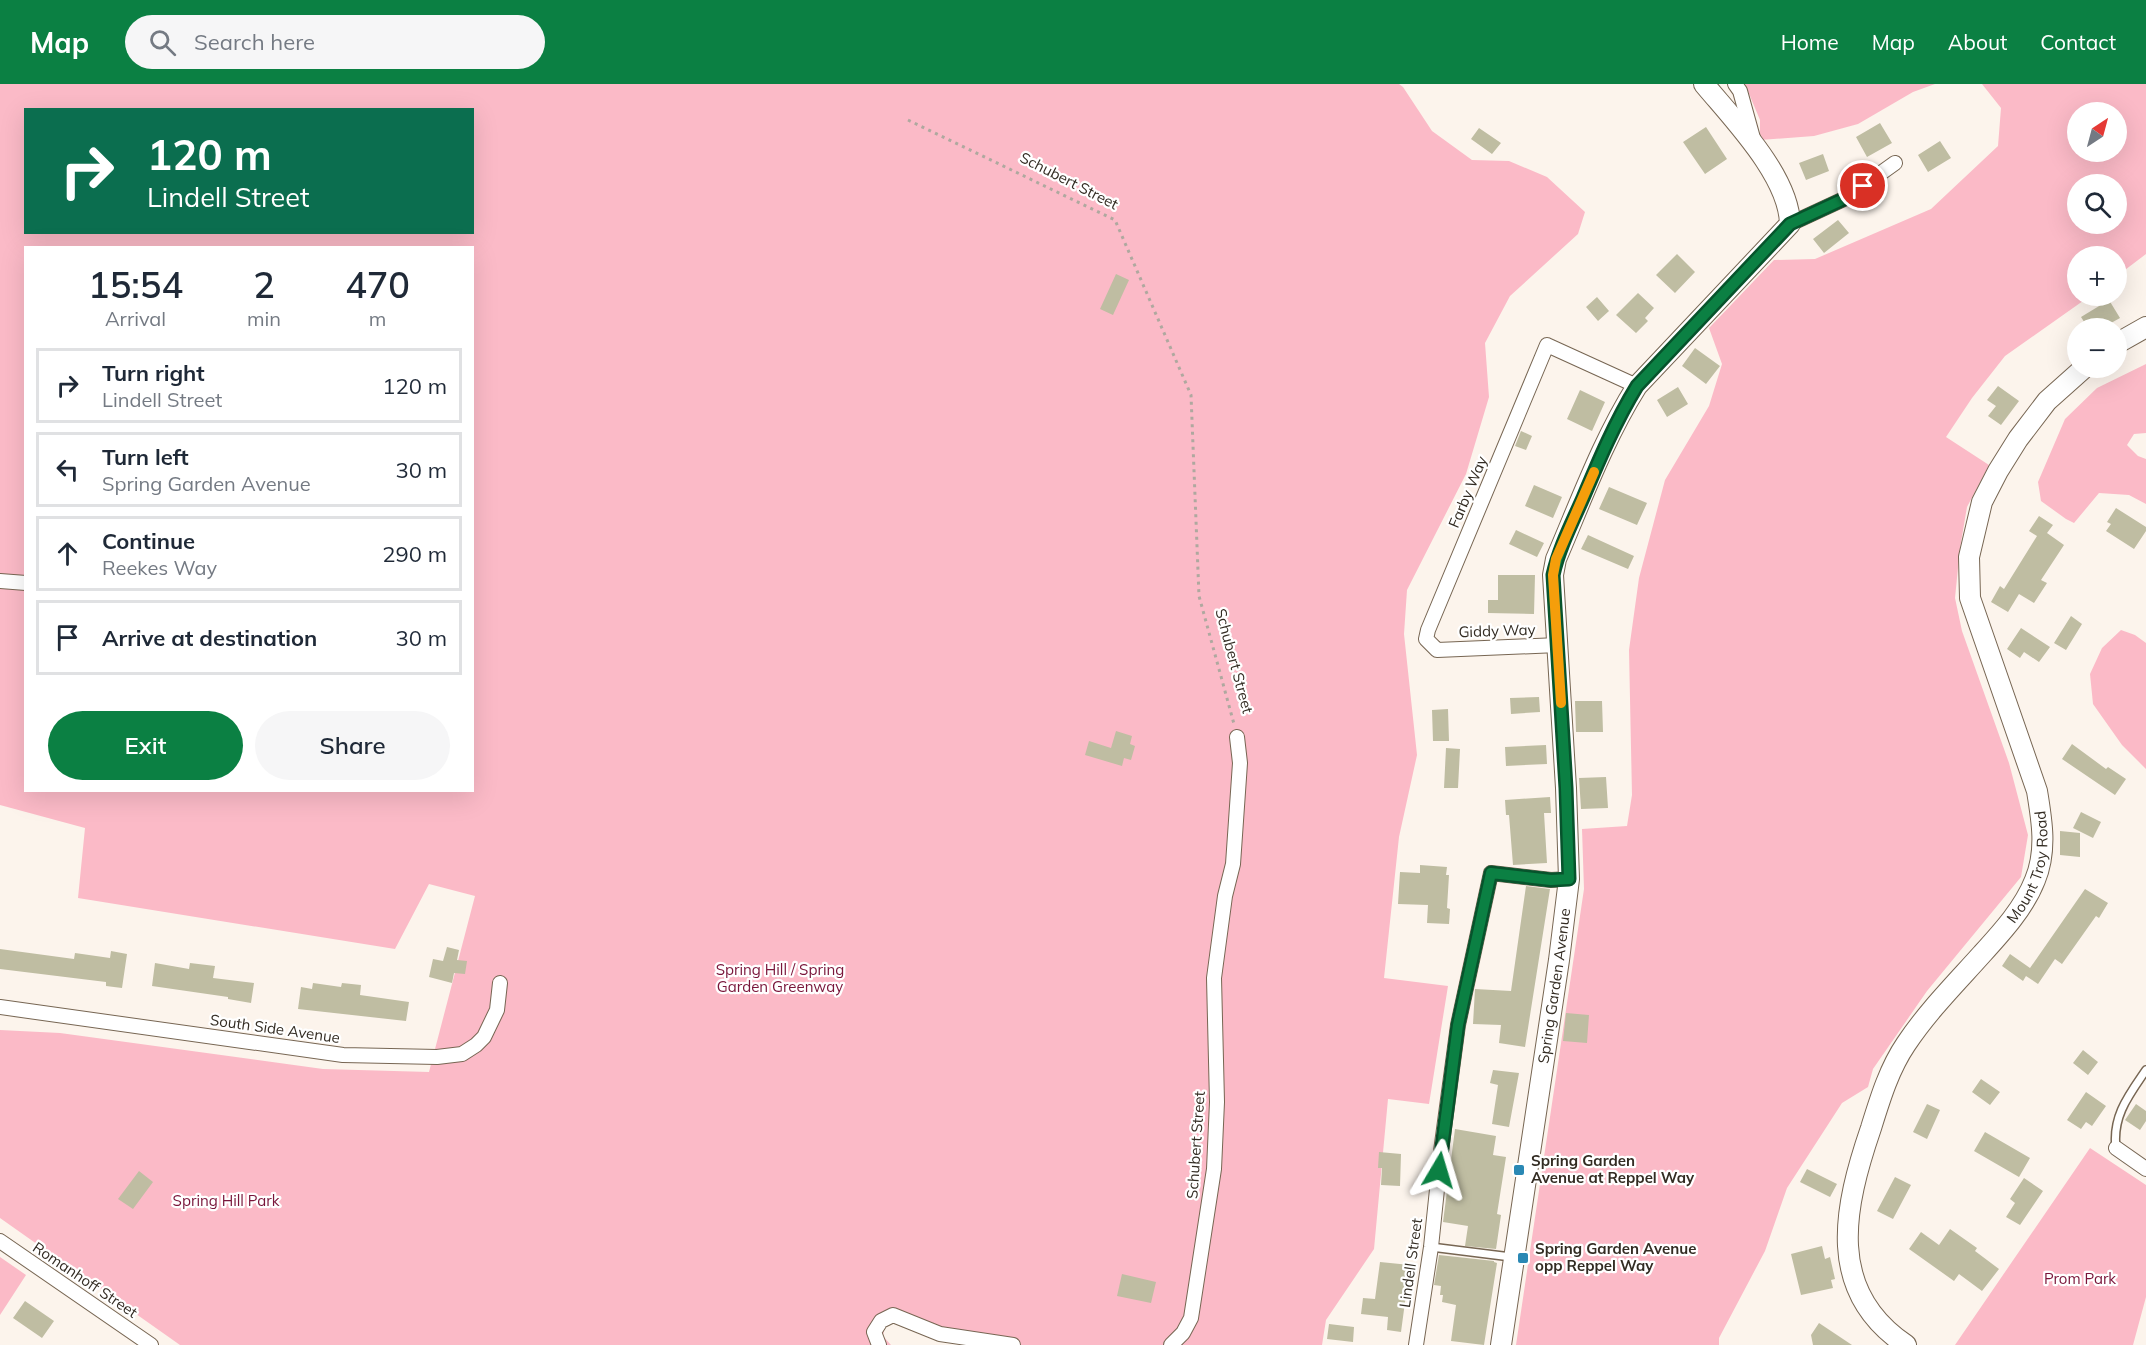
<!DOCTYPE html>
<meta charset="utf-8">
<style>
body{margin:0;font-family:Mulish,sans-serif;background:#f6f6f7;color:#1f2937;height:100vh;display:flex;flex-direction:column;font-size:22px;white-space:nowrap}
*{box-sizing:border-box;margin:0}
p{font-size:20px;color:#747a83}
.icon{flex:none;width:33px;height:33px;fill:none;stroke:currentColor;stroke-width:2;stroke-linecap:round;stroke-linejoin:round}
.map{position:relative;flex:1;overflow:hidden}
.details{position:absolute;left:24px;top:162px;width:450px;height:546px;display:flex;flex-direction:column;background:#fff;border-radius:0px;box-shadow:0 6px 24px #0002}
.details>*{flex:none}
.banner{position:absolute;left:24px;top:24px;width:450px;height:126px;border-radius:0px;box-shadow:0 6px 24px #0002;background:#0b6e4f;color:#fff;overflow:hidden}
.needle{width:39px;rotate:36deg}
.tools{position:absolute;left:2067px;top:18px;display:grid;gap:12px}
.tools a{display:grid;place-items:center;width:60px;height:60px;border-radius:50%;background:#fff;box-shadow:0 6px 24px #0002;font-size:30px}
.pin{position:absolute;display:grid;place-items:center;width:51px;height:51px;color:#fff;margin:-26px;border:3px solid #fff;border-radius:50%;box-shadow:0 2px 6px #0007}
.me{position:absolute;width:66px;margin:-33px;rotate:7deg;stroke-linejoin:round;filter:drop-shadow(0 0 4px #0008)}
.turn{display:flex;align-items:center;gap:21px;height:126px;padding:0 24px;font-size:27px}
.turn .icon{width:78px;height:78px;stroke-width:2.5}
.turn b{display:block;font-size:42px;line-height:51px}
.eta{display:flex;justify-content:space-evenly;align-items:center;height:102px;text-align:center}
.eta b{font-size:36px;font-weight:600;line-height:42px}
.primary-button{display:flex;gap:12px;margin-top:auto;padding:12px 24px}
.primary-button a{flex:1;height:69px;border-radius:36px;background:#0b8043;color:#fff;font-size:24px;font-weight:600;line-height:69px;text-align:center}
.primary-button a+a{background:#f6f6f7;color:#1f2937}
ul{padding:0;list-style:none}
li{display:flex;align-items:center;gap:18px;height:75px;margin:0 12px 9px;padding:0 12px;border:3px solid #e0e1e3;border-radius:0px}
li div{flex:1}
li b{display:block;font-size:22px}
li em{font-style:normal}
header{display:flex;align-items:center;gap:36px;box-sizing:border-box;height:84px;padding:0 30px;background:#0b8043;color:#fff}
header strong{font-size:28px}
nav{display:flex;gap:33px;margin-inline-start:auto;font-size:21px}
.search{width:420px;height:54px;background:#f6f6f7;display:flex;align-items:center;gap:15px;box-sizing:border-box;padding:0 21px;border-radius:33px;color:#747a83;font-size:22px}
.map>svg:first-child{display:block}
</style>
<header>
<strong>Map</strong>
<div class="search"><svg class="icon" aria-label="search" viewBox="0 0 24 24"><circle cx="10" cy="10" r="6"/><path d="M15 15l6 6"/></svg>Search here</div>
<nav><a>Home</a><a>Map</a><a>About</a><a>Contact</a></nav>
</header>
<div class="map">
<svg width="2146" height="1261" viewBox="0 0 2146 1261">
<rect width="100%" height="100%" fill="#fcf4ec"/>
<path fill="#fbbac7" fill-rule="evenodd" d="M0,0H1399L1403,3L1432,47L1472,76L1509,77L1547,93L1585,128L1578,150L1510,212L1485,259L1489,313L1466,390L1407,506L1404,550L1417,671L1399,753L1384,894L1448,902L1429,1020L1388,1015L1374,1165L1326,1236L1322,1261H985L895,1237L885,1241L883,1252L891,1261H180L0,1134V946L60,949L323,985L429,988L475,812L429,800L395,865L78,814L85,744L0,721ZM26,26H472V148H26ZM26,164H472V706H26Z
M1745,0H1935L1913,8L1858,40L1814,52L1760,56V36Z
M1982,0H2146V170L2117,192L2116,172H2078V212H2090L2005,272L1972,314L1946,353L1989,381L1967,423L1960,464L1955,514L1962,547L2009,679L2028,751L2021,793L1927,907L1873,985L1868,1003L1842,1019L1787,1104L1765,1167L1719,1254V1261H1516L1584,805L1582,745L1627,742L1632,711L1629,566L1639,494L1665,396L1709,322L1722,280L1709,244L1774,176L1815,175L1931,125L1998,62L2001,24ZM2078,28H2116V68H2078ZM2078,100H2116V140H2078Z
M2146,280V349L2134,350L2127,361L2138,372L2146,375V420L2129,411L2099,409L2074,439L2066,435L2041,417L2038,398L2065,335L2097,304Z
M2121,546L2135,551L2146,559V685L2122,661L2093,620L2090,590L2102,564Z
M2090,1064L2146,1101V1213L2133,1261H1955Z
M0,1173L26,1191L0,1231Z"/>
<path fill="#bfbda2" d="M1880,39L1892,59L1867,73L1856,53Z
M1706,43L1727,75L1705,90L1683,58Z
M1479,44L1501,59L1492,70L1471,55Z
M1940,57L1951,74L1928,88L1918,71Z
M1823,70L1829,87L1806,96L1799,79Z
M1838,136L1849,149L1824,169L1813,155Z
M1677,170L1695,188L1675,209L1656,191Z
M1116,190L1129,196L1113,231L1100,225Z
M1638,209L1654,224L1645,234L1648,237L1636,249L1616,231Z
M1597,213L1609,227L1598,237L1586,223Z
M2109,216L2120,234L2102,244H2088L2081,233Z
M1695,264L1720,282L1706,300L1682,282Z
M1998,302L2019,317L2001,341L1988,332L1996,322L1987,316Z
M1678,303L1688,320L1667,333L1657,316Z
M1580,306L1605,318L1592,347L1567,335Z
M1521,347L1532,352L1526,366L1515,362Z
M1534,401L1562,413L1553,434L1525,422Z
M1609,403L1647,419L1637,441L1599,425Z
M2116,424L2146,443V447L2134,465L2106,447L2111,440L2107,438Z
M2039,432L2053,441L2047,449L2064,461L2041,496L2047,499L2034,519L2019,510L2008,528L1991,518L2000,502L2004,505L2037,452L2029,447Z
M1516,446L1544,459L1537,473L1509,460Z
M1588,451L1634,472L1628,485L1581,465Z
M1498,491H1535L1534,530L1488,529V516H1498Z
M2071,532L2082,540L2066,566L2054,559Z
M2021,544L2050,563L2039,578L2024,568L2020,574L2007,565Z
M1539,613L1540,628L1511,630L1510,614Z
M1575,617H1602L1603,648H1576Z
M1448,625L1449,657H1433L1432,626Z
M1116,647L1132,652L1130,660L1135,662L1131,676L1124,674L1122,682L1085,671L1089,657L1111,664Z
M2072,660L2106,685L2108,683L2126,695L2115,711L2062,675Z
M1546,661L1547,680L1506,682L1505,663Z
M1446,664L1460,665L1458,704H1444Z
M1606,693L1608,724L1581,725L1579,694Z
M1550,713L1551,729H1544L1547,779L1513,781L1509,731H1506L1505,716Z
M2081,728L2101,738L2093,754L2073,744Z
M2060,747L2080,749V773L2060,771Z
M1420,781L1447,783L1446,791H1449L1447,824L1450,825L1449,840L1427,839L1428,821L1398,820L1400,788L1420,789Z
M1526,802L1550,805L1525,963L1499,959L1501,941L1473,940L1475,905L1511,907Z
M2085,805L2108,819L2099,834L2096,832L2062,880L2055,875L2038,900L2026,892L2023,897L2002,882L2010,870L2030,884Z
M447,863L459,866L457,876L467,877L465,890L454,889L452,899L429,893L433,875L443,877Z
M0,865L74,875L75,869L110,874L111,867L127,870L122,904L106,902V898L0,885Z
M155,879L189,885L190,879L215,882L213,894L254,899L251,919L228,915V913L152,902Z
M313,899L341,903L342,899L361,901L360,911L409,918L406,937L298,925L301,903L312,905Z
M1566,929L1589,931L1587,959L1563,957Z
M2083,966L2098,978L2088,991L2073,979Z
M1493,986L1519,989L1509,1043L1492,1040L1498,1001L1490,999Z
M1981,995L2000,1008L1990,1021L1972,1008Z
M2086,1008L2106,1022L2092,1042L2086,1038L2081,1045L2067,1036Z
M1927,1020L1940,1026L1927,1055L1913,1048Z
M2136,1020L2146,1027V1037L2140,1046L2125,1036Z
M1455,1045L1496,1052L1493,1071L1506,1073L1497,1130L1501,1131L1496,1165L1465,1162L1468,1142L1443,1138Z
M1985,1048L2030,1074L2019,1093L1974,1067Z
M1379,1068L1401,1070L1400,1102L1381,1101L1382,1084H1378Z
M1807,1085L1837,1100L1830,1113L1800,1098Z
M139,1087L153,1098L133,1125L118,1115Z
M1895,1093L1911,1101L1893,1135L1877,1127Z
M2024,1094L2043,1107L2020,1141L2006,1133L2015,1119L2010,1115Z
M1950,1145L1977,1164L1975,1167L1999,1185L1982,1207L1959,1190L1954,1197L1909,1165L1921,1148L1939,1161Z
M1822,1162L1825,1175L1830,1173L1835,1195L1831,1196L1833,1204L1801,1211L1791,1170Z
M1439,1171L1494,1177V1178L1497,1179L1484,1261L1451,1257L1456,1221L1442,1218L1443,1211H1440L1441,1202L1434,1201Z
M1380,1178L1410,1181L1401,1248L1387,1246L1388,1233L1361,1230L1363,1214L1375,1215Z
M1122,1190L1156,1198L1151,1219L1117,1212Z
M25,1217L54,1237L42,1254L13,1234Z
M1819,1239L1852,1261H1813L1811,1251Z
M1329,1240L1354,1243L1353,1258L1327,1255Z"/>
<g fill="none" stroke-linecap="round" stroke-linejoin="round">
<defs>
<path id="lane" d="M2116,1064C2112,1032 2129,1011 2146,986
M1431,1163L1511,1173"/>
<path id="street" d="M1735,0L1740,7L1753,54
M1790,140L1846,114L1895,79
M0,497L26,499
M1558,561L1437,566L1426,555L1428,546L1547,261L1637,302
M0,923L343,971L437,973L462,970L476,961L484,953L497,926L500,899
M2116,1064L2146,1085
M0,1157L151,1261
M879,1261L874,1248L881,1237L893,1231L940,1250L1013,1261
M1171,1261L1183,1249L1191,1234L1214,1085L1217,1018L1214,894L1225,812L1233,780L1240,679L1237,653
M1416,1261L1431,1163L1441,1067L1458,941L1491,789L1551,796L1569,795"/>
<g id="secondary">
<path d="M2116,260L2146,243"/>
<path id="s1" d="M1501,1261L1559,876L1569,795L1566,704L1553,491L1556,475C1581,417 1603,356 1637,302L1790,140C1789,92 1733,35 1704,0"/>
<path id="s2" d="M1906,1261C1825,1207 1844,1123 1871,1044C1880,1015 1889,985 1906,960C1928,927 1956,899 1982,870C2002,848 2024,824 2035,796C2047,767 2042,737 2037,707L1970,514L1969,473L1982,418L1998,387L2018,355L2047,317L2084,284"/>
</g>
</defs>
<use href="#lane" stroke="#776653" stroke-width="10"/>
<use href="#street" stroke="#776653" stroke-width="16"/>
<use href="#secondary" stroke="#776653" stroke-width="22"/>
<path stroke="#afa89f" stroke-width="3" stroke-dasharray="3 4.5" stroke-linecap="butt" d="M908,36L1115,136L1191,311L1199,512L1234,640"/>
<use href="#lane" stroke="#fff" stroke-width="7"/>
<use href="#street" stroke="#fff" stroke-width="14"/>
<use href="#secondary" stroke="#fff" stroke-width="20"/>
</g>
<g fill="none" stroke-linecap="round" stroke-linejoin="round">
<defs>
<path id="route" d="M1439,1086L1458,941L1491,789L1551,796L1569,795L1566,704L1553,491C1559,464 1572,439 1583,414C1599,376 1615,338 1637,302L1790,140L1846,114L1863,102"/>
</defs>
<use href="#route" stroke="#07532c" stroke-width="15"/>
<use href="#route" stroke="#0b8043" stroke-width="10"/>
<path stroke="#f59e0b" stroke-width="10" d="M1561,619L1553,491L1556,475L1594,388"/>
</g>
<g fill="#2a88b4" stroke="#fff" stroke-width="2">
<rect x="1513" y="1080" width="12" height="12" rx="3"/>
<rect x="1517" y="1168" width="12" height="12" rx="3"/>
</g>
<g text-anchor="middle" stroke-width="4.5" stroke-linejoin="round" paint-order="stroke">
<g font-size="15" fill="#332c23" stroke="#fff">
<text transform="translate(1069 97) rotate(27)" y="5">Schubert Street</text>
<text transform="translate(1468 408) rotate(-67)" y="5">Farby Way</text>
<text transform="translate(1497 547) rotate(-2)" y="5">Giddy Way</text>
<text transform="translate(1234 577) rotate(75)" y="5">Schubert Street</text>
<text dy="5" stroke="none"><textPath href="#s2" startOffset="552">Mount Troy Road</textPath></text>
<text dy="5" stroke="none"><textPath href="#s1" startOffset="363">Spring Garden Avenue</textPath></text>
<text transform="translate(275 945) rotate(8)" y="5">South Side Avenue</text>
<text transform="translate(1196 1061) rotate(-86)" y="5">Schubert Street</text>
<text transform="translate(1411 1179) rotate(-82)" y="5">Lindell Street</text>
<text transform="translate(85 1196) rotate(34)" y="5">Romanhoff Street</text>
</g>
<g font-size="15" fill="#79153a" stroke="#fff">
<text x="780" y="891">Spring Hill / Spring<tspan x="780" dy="17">Garden Greenway</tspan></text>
<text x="226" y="1122">Spring Hill Park</text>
<text x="2080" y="1200">Prom Park</text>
</g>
<g font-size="15" font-weight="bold" fill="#332c23" stroke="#fff" text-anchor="start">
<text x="1531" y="1082">Spring Garden<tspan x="1531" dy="17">Avenue at Reppel Way</tspan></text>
<text x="1535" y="1170">Spring Garden Avenue<tspan x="1535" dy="17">opp Reppel Way</tspan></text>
</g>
</g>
</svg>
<div class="tools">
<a><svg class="needle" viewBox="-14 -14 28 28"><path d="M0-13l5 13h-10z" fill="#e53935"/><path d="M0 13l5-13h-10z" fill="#747a83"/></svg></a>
<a><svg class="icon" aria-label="search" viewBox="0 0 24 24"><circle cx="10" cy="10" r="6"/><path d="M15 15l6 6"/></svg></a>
<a>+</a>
<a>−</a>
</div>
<div class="pin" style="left:1863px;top:102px;background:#d93025"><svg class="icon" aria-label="arrive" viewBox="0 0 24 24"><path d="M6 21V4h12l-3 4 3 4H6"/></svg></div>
<svg class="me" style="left:1439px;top:1086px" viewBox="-20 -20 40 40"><path d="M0-17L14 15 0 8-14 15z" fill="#0b8043" stroke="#fff" stroke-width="4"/></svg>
<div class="banner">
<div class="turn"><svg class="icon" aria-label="right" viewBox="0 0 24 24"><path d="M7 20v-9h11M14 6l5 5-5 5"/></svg><div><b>120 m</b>Lindell Street</div></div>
</div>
<section class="details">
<div class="eta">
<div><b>15:54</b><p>Arrival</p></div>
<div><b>2</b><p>min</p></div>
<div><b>470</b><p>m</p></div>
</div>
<ul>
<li><svg class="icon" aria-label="right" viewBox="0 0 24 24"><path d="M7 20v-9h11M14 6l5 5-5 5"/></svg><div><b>Turn right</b><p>Lindell Street</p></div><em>120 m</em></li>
<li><svg class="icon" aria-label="left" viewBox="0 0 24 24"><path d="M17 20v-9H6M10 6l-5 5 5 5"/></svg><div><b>Turn left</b><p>Spring Garden Avenue</p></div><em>30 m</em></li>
<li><svg class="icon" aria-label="ahead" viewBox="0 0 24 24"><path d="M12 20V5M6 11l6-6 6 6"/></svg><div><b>Continue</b><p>Reekes Way</p></div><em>290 m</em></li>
<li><svg class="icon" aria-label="arrive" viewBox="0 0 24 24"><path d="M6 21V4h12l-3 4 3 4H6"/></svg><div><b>Arrive at destination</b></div><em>30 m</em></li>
</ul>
<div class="primary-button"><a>Exit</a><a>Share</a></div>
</section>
</div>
